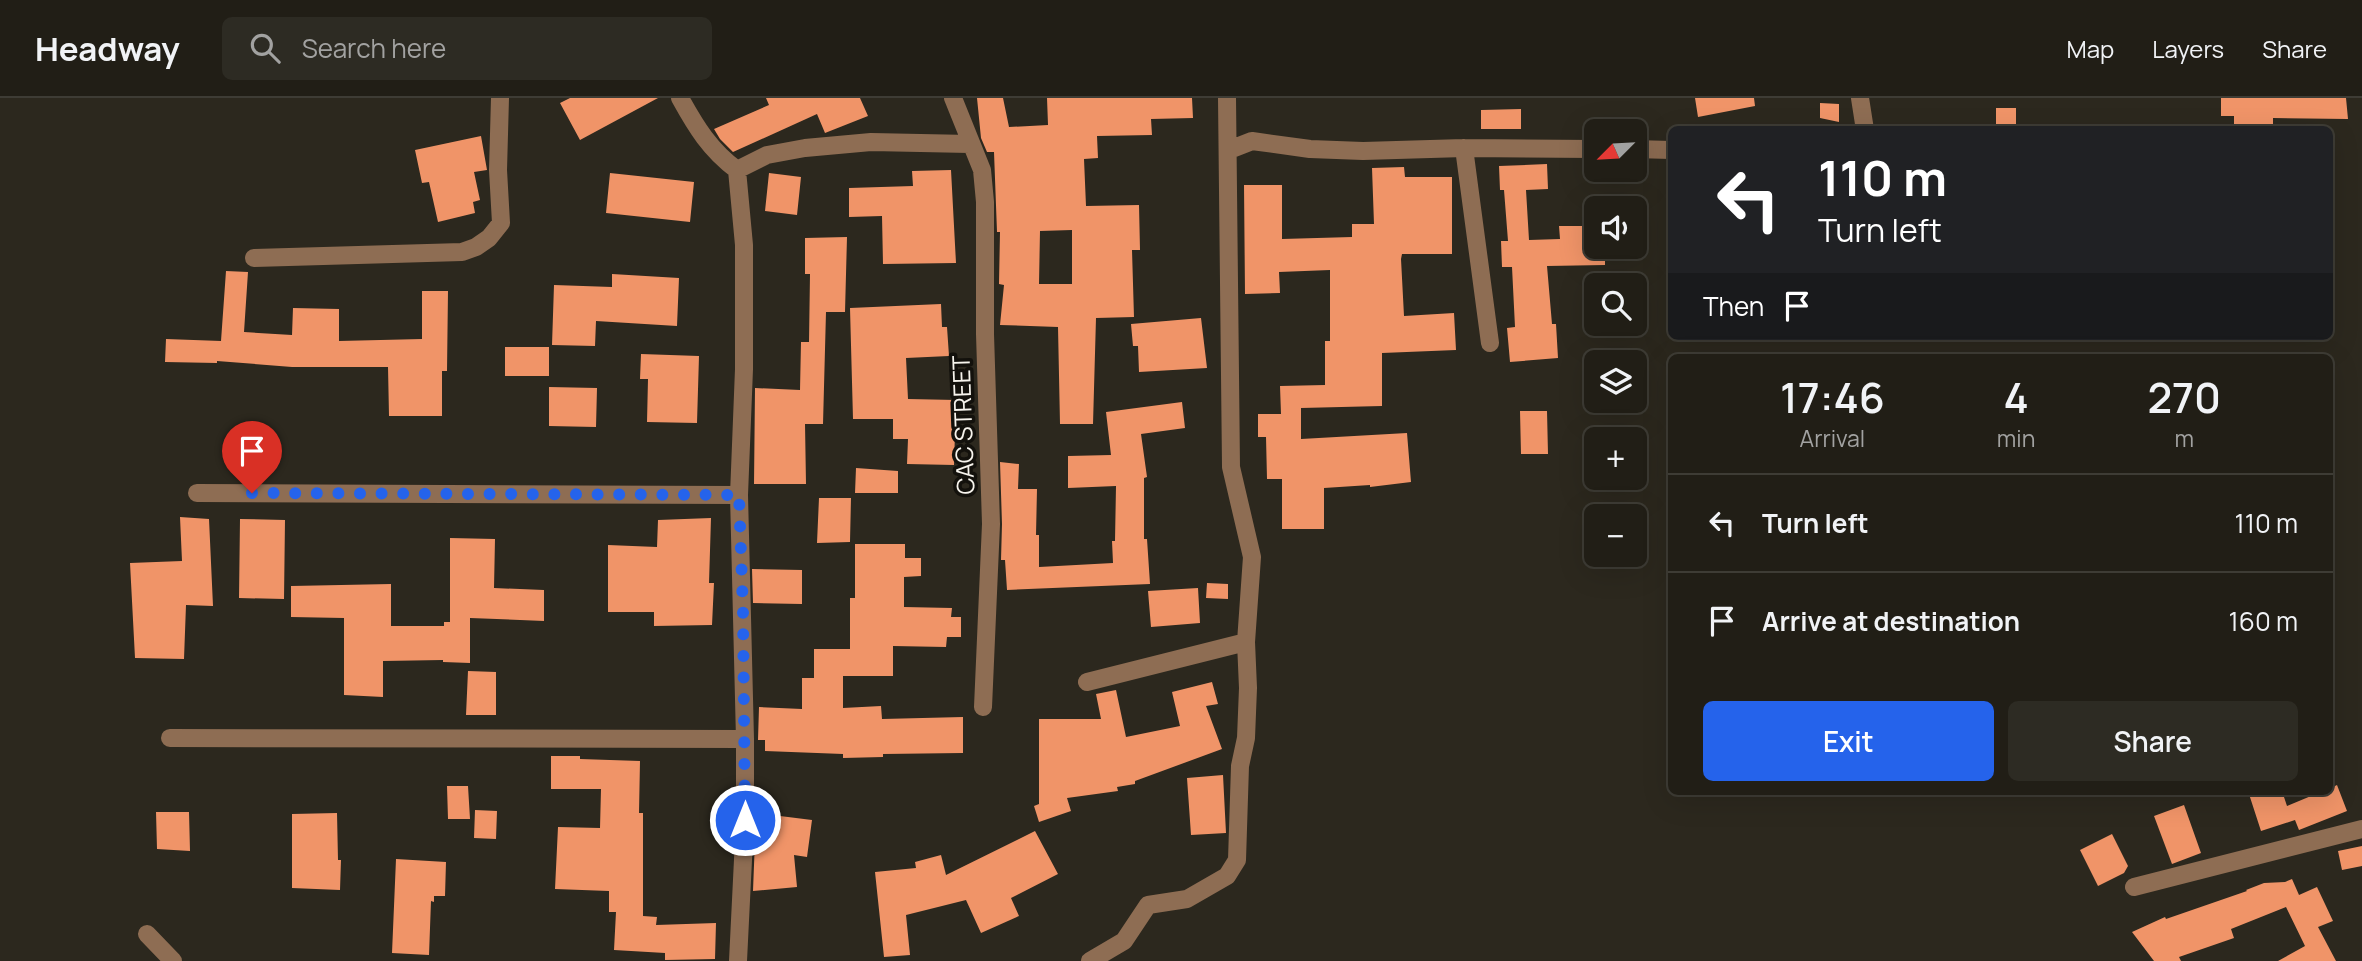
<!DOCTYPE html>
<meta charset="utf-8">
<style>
body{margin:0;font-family:Manrope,sans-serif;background:#2d2b23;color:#f1f3f6;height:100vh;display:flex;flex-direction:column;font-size:26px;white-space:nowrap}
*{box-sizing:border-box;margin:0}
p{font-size:23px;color:#a2a2a1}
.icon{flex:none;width:38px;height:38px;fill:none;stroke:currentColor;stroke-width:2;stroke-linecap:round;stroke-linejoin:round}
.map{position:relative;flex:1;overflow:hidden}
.sheet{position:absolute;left:1668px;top:256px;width:665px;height:441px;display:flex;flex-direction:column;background:#211e16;border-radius:10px;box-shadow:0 7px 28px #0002,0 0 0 2px #3e3c35}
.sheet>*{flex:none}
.top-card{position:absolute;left:1668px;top:28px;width:665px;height:214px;border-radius:10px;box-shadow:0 7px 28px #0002,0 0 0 2px #3e3c35;background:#202124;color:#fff;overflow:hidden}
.needle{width:46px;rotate:246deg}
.controls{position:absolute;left:1584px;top:21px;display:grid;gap:14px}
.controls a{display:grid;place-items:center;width:63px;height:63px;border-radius:10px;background:#211e16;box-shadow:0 7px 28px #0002,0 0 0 2px #3e3c35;font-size:35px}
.pin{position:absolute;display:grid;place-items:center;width:60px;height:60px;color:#fff;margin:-72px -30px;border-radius:50% 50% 50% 0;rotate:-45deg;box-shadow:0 0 7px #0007}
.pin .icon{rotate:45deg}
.me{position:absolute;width:77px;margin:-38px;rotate:0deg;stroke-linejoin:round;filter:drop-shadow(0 0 5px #0008)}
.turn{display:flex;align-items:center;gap:24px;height:147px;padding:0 35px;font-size:32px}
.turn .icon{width:91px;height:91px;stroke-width:2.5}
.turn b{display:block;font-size:49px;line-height:60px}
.then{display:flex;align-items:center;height:66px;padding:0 35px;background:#0003;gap:14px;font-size:26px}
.eta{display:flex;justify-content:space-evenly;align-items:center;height:119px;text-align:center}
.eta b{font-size:42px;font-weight:600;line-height:49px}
.cta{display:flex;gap:14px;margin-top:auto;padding:14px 35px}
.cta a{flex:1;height:80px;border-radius:10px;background:#2563eb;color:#fff;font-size:28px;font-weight:600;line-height:80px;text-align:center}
.cta a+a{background:#2d2b23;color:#f1f3f6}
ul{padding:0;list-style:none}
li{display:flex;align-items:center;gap:21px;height:98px;padding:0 35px;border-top:2px solid #3e3c35}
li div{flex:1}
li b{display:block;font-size:26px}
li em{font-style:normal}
header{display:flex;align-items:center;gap:42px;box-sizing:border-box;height:98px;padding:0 35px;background:#211e16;border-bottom:2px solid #3e3c35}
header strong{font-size:33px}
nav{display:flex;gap:38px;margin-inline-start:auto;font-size:24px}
.search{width:490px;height:63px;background:#2d2b23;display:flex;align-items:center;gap:18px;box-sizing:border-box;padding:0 24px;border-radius:10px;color:#a2a2a1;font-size:26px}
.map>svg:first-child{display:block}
</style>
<header>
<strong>Headway</strong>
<div class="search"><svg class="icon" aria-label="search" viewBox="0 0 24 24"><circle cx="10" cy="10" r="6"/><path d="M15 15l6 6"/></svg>Search here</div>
<nav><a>Map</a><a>Layers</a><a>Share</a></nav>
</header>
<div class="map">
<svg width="2362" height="863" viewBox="0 0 2362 863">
<rect width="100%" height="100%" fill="#2c281e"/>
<path fill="#f09468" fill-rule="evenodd" d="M570,0H658L580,42L560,5Z
M766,0H860L868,18L825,35L817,16L733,54L720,41L714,31L769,7Z
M977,0H1003L1009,29L1048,27L1047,0H1192L1193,20L1151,21L1152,37L1097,38L1098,60L1084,61L1086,108L1139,107L1140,152H1132L1134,219L1096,220L1093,326H1060L1058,229L1000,227L1004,187L999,186L1000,134H997L994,54H987L981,40ZM1072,132V186H1039L1040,133Z
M1695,0H1754L1755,8L1698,19Z
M2221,0H2346L2348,21L2273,20V32H2234V18H2221Z
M1820,5L1839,6V24L1820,20Z
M1996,10H2016V32H1996Z
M1521,11V31H1481V12Z
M481,38L487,72L474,74L480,102L473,104L475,115L438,124L429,84L422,85L415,52Z
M1547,66L1548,91L1526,92L1529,142L1560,141L1559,128H1596V149H1605V167L1547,168L1552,226H1556L1558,260L1510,264L1507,230L1515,229L1512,169H1502L1501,143H1508L1504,92H1500L1499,68Z
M1404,69L1405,79H1452V156H1402L1401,161L1404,218L1454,215L1456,252L1382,255V308L1301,310V341L1407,335L1411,384L1370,389V387L1324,390V431H1282V381H1267L1266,339H1258V316H1281L1280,288L1325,287V243H1330V172L1279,174L1280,195L1245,196L1244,87H1282V141L1352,139V126H1374L1372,70Z
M951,72L956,165L883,166L882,118L849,119V90L913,88L912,73Z
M610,75L694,84L690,124L606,115Z
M769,75L801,79L797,117L765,113Z
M847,139L845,214H826L823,326H805L806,386H754L755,290L800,292L801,244H809L810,176H805V140Z
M226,173L248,174L244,234L292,237L293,210L339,211V243L422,241V193H448L447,273H442V318H389L388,269H292L217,263V265L165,264L166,241L221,243Z
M612,176L679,180L677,228L596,223L595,248L552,247L554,187L612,189Z
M941,206L942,229H947L949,258L906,260L908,301L956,302L954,367L907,366L908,341H893V321H853L850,210Z
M1201,220L1207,270L1139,274L1138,248H1133L1131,226Z
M505,249H549V278H505Z
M641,256L699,258L697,325L647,324L648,281H640Z
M549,289L597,290L596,329L549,328Z
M1182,304L1185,330L1141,336L1147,379L1144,380V441H1147L1150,486L1007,492L1005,462H1001L1002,426L1000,364L1019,366L1018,391H1037L1036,437H1039V469L1113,465L1112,443H1115L1116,388L1068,390V358L1111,357L1106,314Z
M1520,313H1547L1548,356H1521Z
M856,370L898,373V395H855Z
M819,400H851L850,444L817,445Z
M180,419L209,421L213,508L186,507L184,561L135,560L130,465L182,463Z
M711,420L709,485H714L712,527L654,528V514H608V447L657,449L658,422Z
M240,421L285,422L284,501L239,500Z
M450,440L495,441L494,490L544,492V523L470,520V565L443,564V562L383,563V599L344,597V520L291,519V488L391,486V528H444V524H450Z
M855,446H905V460H921V478L904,479V509L952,510L951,519H961V539H947L946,549L893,548V578H843V610L881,608L882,621L963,619V655L883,656V659L843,660V656L765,653V642H758L759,609L802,611V580H814V551H850V500H855Z
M752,471L802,472V506L753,505Z
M1207,485L1228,486V501L1206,500Z
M1198,490L1200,525L1151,529L1148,493Z
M468,573L496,574V617H466Z
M1212,584L1218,606L1206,608L1222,651L1135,683V686L1117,689L1118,693L1067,700L1071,713L1039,724L1034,708L1039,706V621H1101L1096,596L1116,592L1126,639L1180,628L1172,594Z
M551,658H580V661L640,663L639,715H643V818L657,819L656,827L716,825L715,861L665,862V855L614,852L616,814H609V793L555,791L558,729L600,730L601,691H551Z
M1223,677L1226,735L1191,737L1187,680Z
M2337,687L2347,713L2299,732L2295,722L2261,733L2248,693H2282L2287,708L2323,693H2329V691Z
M447,688H468L470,721H448Z
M2184,707L2201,755L2172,766L2154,718Z
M475,712L497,713L496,741L474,740Z
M156,714H189L190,753L157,751Z
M337,715L338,762H341L340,792L292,790V716Z
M756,715L812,722L807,759L794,757L797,789L753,793Z
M1035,733L1058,776L1011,800L1019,818L981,835L966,802L906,817L910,857L884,859L875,774L916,770L915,764L941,757L946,777Z
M2112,736L2128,768L2124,775L2098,788L2080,752Z
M2362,748V768L2342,772L2338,753Z
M396,761L446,764L445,798H434V804L431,803L429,857L392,855Z
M2292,781L2299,797L2317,789L2333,823L2318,829L2336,863H2278L2305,848L2286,809L2231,831L2234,840L2179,859L2181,863H2154L2132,834L2165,819L2166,821L2247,793L2246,792L2264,785L2285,784Z"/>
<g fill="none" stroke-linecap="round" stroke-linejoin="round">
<path stroke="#8e6d53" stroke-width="18" d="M680,0C696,29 710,52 737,72L744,147V271L739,397L745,641V721L738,863
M953,0L982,72L985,104V236L991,426L983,609
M1860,0L1865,32
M1464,50L1490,245
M1634,51L1671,52
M1229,52L1252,43L1310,51L1363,53L1464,50L1596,51
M737,72L767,57L805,50L871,44L970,46
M254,160L462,154L476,149L489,140L501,125L498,72L500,0
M197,395L739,397
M1087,584L1246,544
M170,640L745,641
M2134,789L2362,731
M147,836L173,863
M1090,863L1124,843L1148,807L1187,801L1227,778L1237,762L1240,668L1246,640L1248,590L1246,544L1252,459L1231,369L1227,0"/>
</g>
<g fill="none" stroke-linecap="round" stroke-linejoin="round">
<path stroke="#2563eb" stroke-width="12" stroke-dasharray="0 21.6" d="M252,395L739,397L743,513L745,722"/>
</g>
<g text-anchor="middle" stroke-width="7" stroke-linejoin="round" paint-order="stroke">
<g font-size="24" fill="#f7f4ed" stroke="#13110c">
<text transform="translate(964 327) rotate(-92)" y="8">CAC STREET</text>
</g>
</g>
</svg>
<div class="controls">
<a><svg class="needle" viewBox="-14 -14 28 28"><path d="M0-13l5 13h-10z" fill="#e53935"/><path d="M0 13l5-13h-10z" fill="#a2a2a1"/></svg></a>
<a><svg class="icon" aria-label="sound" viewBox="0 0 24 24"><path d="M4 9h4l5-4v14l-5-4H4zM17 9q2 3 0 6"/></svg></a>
<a><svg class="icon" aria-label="search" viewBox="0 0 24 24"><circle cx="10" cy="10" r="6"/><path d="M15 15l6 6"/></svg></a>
<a><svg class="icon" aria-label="layers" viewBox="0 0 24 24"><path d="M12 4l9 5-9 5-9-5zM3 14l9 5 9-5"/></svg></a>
<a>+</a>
<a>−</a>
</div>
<div class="pin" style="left:252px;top:395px;background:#d93025"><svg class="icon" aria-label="arrive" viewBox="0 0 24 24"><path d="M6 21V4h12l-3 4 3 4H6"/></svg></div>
<svg class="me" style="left:745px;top:722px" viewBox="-20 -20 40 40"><circle r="17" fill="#2563eb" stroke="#fff" stroke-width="3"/><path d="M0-11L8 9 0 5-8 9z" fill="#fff"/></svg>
<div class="top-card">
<div class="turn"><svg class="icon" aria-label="left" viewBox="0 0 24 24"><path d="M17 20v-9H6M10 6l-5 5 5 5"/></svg><div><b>110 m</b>Turn left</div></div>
<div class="then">Then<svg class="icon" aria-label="arrive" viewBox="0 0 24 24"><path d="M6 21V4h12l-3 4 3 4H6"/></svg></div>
</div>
<section class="sheet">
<div class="eta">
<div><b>17:46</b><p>Arrival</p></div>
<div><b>4</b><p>min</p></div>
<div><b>270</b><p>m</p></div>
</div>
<ul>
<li><svg class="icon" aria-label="left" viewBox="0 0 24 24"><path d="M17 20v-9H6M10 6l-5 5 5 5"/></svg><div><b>Turn left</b></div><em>110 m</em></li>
<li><svg class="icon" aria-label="arrive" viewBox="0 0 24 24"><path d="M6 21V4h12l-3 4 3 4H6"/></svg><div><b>Arrive at destination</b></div><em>160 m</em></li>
</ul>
<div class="cta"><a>Exit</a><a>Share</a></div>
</section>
</div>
